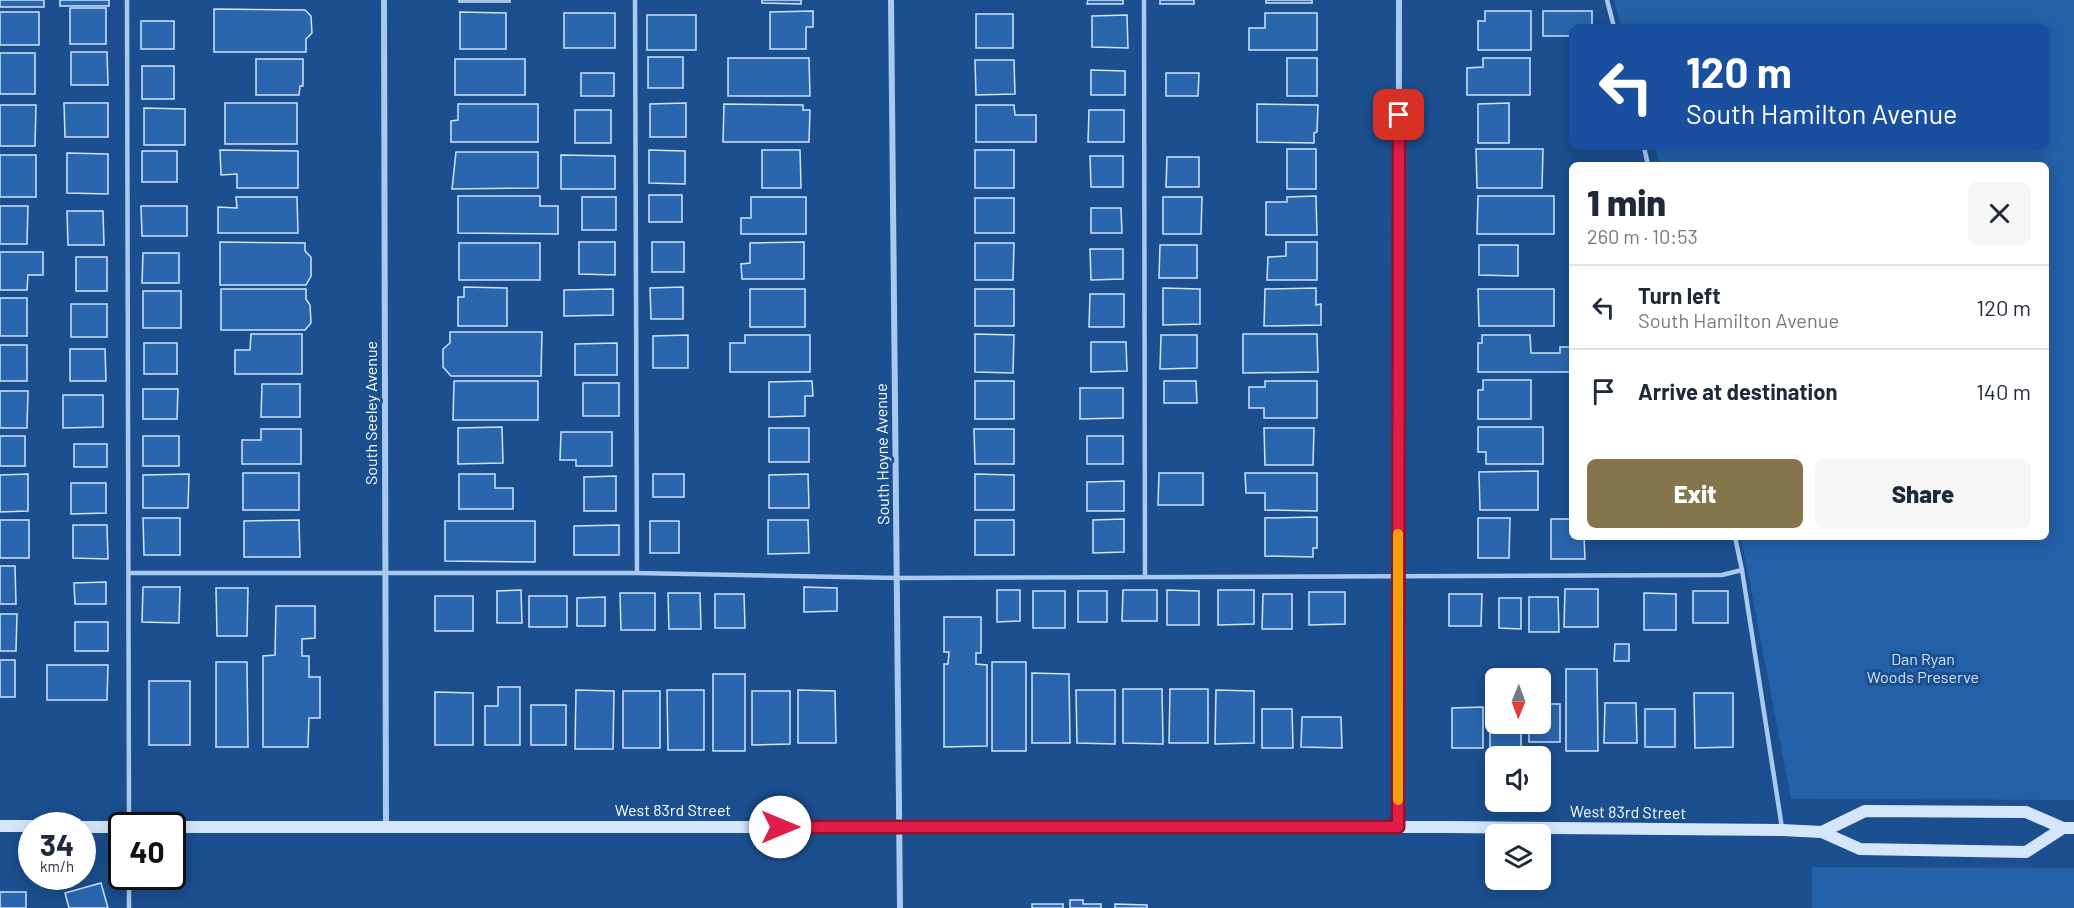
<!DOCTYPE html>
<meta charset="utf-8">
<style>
body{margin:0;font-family:Barlow,sans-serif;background:#f6f6f7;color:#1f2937;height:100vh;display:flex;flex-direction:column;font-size:22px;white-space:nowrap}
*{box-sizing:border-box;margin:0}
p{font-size:20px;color:#747a83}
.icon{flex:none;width:33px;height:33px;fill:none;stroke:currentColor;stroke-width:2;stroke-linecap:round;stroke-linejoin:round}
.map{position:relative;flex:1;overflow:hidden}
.details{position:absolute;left:1569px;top:162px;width:480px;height:378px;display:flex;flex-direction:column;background:#fff;border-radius:9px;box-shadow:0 3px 15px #0003}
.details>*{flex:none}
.top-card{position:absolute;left:1569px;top:24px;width:480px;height:126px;border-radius:9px;box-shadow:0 3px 15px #0003;background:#1a4fa0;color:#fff;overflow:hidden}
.needle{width:39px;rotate:181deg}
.tools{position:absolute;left:1485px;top:668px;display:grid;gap:12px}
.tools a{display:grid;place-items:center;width:66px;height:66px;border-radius:9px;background:#fff;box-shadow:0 3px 15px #0003;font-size:30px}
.speed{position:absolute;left:18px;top:812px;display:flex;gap:12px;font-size:30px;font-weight:700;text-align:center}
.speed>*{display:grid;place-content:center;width:78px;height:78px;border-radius:50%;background:#fff;box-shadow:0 3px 15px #0003;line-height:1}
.speed small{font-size:15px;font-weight:400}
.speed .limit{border:3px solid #111;border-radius:9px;background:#fff;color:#111}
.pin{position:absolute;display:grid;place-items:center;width:51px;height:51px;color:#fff;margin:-26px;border-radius:12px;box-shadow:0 3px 9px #0006}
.me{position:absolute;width:66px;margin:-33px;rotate:90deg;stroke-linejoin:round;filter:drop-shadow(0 0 4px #0008)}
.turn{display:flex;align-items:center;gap:21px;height:126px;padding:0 18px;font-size:27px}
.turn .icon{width:78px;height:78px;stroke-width:2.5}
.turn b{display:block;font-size:42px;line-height:51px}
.round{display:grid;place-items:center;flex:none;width:63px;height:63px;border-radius:9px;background:#f6f6f7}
.headline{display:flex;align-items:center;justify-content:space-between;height:102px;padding:0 18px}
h1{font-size:36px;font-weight:800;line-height:45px}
.primary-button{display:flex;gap:12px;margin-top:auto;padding:12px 18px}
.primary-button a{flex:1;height:69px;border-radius:9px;background:#84754c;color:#fff;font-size:24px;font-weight:800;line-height:69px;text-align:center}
.primary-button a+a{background:#f6f6f7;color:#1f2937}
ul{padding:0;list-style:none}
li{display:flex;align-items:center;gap:18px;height:84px;padding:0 18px;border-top:2px solid #e0e1e3}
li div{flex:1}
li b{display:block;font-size:22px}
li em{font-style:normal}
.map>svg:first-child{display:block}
</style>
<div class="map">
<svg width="2074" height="908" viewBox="0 0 2074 908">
<rect width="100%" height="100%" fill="#1b4f8f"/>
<path fill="#2461a8" d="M1614,0H2074V800L1791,799L1741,537H2046V165H1660L1655,147H2046V27H1621Z
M1812,867L2074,868V908H1812Z"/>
<path fill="#2a66ad" stroke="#cfe3fa" stroke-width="1.5" d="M0,0H44V7H0Z
M60,0H109V6H60Z
M459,0H510V2H459Z
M762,0H801V4L762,3Z
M1088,0H1123V4H1087Z
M1160,0H1194V4H1160Z
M1266,0H1312V3H1266Z
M70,8H106V44H70Z
M214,9L305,10L311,16L312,33L306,39V52H214Z
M813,11V27H806V49H770V12Z
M1485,11H1531V50H1478V21H1485Z
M1543,11H1592V27H1572V36H1543Z
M0,12H39V45H0Z
M460,12L506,13V49H460Z
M564,13H615V48H564Z
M1265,13H1317V50H1249V28H1265Z
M976,14H1013V48H976Z
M647,15H696V50H647Z
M1127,15L1128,48L1092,47V16Z
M141,21H174V49H141Z
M71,52H107L108,85H71Z
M0,53H35V94H0Z
M648,57H683V88H648Z
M728,58H809L810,96H728Z
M1287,58H1317V96H1287Z
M1483,58H1530V95H1467V68L1483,67Z
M256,59H303V86H300L299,95H256Z
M455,59H525V95H455Z
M975,60H1014L1015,94L976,95Z
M142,66H174V99H142Z
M1091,70L1125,71V95H1091Z
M581,73H614V96H581Z
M1166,73H1199L1198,96H1166Z
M64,103H108V137H65Z
M225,103H297V144H225Z
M686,103V137H650V104Z
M1509,103V143H1478V104Z
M458,104H538V142H451V121L458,120Z
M724,104L803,105V110H810L809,142H723Z
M1257,104L1318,105L1317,132L1314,133V143L1257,142Z
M0,105H36L35,146H0Z
M976,105H1014L1015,115H1036V142H976Z
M144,108L185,109V145H144Z
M575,110H611V143H575Z
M1089,110H1124V142H1088Z
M1287,149H1316V189H1287Z
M1476,149H1543L1542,188H1477Z
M220,150L298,151V188H237V174L221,175Z
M649,150L685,151V184L649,183Z
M762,150H800L801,188H762Z
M975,150H1014V188H975Z
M142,151H177V182H142Z
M456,152H538V188L452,189Z
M67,153L108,154V194L67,193Z
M0,155H36V197H0Z
M561,155L615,156V189H561Z
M1090,156H1123V187H1091Z
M1167,157H1199V187H1166Z
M649,195H682V222H649Z
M458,196H540V206H558V234L458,233Z
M1316,196L1317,235H1266V202H1287V197Z
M1478,196H1554V234H1477Z
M236,197H297L298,233H218V207L237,208Z
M582,197H616V230H582Z
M751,197H806V234H741V218H751Z
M1163,197H1202L1201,234H1163Z
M975,198H1014V233H975Z
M0,206H28L27,244H0Z
M141,206H187V236H142Z
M1091,208H1121L1122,233H1091Z
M67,211H103L104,245H68Z
M220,242L305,243V251L311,257V276L306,285H220Z
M579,242H615V275L579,274Z
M652,242H684V272H652Z
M804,242V279H742L741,264L750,263V243Z
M1286,242H1317V280H1267L1268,257L1286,256Z
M459,243H540V280H459Z
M975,243H1014L1013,280H975Z
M1160,245H1197V278H1159Z
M1479,245H1518V276L1479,275Z
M1090,249H1123V279L1091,280Z
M0,252H43V275H28L27,290H0Z
M143,253H179V283H142Z
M76,257H107V291H76Z
M464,287L507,288V326H458V297H464Z
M683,287V319H651L650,288Z
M1163,288L1200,289V324L1163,325Z
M1316,288V305L1321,304V325L1264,326L1265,289Z
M221,289H306V299L310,305L311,323L305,330H221Z
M613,289V315L564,316V290Z
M750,289H805V327H750Z
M975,289H1014V326H975Z
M1478,289H1554V326H1479Z
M143,291H181V328H143Z
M1090,294H1124V327H1089Z
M0,298H27V336H0Z
M71,304H107V337H71Z
M450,332H542L541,376H451L443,367V349L450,343Z
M251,334H302V374H235V350H250Z
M975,334L1014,335L1013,373L975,372Z
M1243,334H1317L1318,372L1243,373Z
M688,335V368H653V336Z
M745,335H810V372H730V343H745Z
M1161,335H1197V368L1160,369Z
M1482,335H1530L1531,353H1560V347H1572V372H1478V343H1482Z
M1091,342H1126L1127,371L1091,372Z
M144,343H177V374H144Z
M617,343V375H575V344Z
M0,345H27V381H0Z
M70,349H105L106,381H70Z
M1483,380H1531V419H1478V390H1483Z
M454,381H538V420H453Z
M812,381L813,396H805V416L769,417V382Z
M975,381H1014V419H975Z
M1164,381H1196L1197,403H1164Z
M1265,381H1317V418H1264V408H1249V387H1265Z
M583,383H619V416H583Z
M262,384H300V417H261Z
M1080,388H1123V418L1080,419Z
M143,389H178L177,419H143Z
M0,391H28L27,428H0Z
M63,395H103V427L63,428Z
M502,427L503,463L458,464V428Z
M1478,427H1543V464H1486V452H1478Z
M769,428H809V462H769Z
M1264,428H1314L1313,465H1265Z
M261,429H301V464H242V440H261Z
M974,429H1014V464H975Z
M561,432H612V466H576V460H560Z
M0,436H25V466H0Z
M143,436H179V466H143Z
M1087,436H1123V464H1087Z
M74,444H107V467H74Z
M1538,471V510H1480L1479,472Z
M243,473H299V510H243Z
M1159,473H1203V505H1158Z
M1245,473H1317V511L1265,510V493H1246Z
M28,474V511L0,512V475Z
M189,474L188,508H143V475Z
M459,474H495V488H513V509H459Z
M653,474H684V497H653Z
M808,474L809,508H769V475Z
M975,474L1014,475V510H975Z
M616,476V511H584V477Z
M1124,481V511H1087V482Z
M71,483H106V513L71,514Z
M1317,517V548H1313V557L1265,556V518Z
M143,518H180V555H144Z
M1478,518H1510L1509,558H1478Z
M1124,519V552L1093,553V520Z
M1551,519H1572V537H1584L1585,559H1551Z
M0,520H29V558H0Z
M299,520L300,557H244V521Z
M768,520H808L809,553L768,554Z
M975,520H1014V555H975Z
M445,521H535V562L445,561Z
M650,521H679V553H650Z
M73,525H107L108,559L73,558Z
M619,525V555H574V526Z
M0,566H15L16,604H0Z
M106,582V604H75L74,583Z
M143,587H180L179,623L142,622Z
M804,587L837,588V611L804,612Z
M216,588H248L247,636H217Z
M1565,589H1598V627H1564Z
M521,590L522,623H497V591Z
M997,590H1020V621L997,622Z
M1123,590H1157V621H1122Z
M1167,590L1199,591V625H1167Z
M1218,590H1254V624L1218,625Z
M1033,591H1065V628H1033Z
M1078,591H1107V622H1078Z
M1693,591H1728V623H1693Z
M1309,592H1345V624L1309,625Z
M620,593H655V630H621Z
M668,593H700L701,629H669Z
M1644,593L1676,594V630H1644Z
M715,594H744L745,628H715Z
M1263,594H1292V629H1262Z
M1449,594H1482L1481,626H1449Z
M435,596H473V631H435Z
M529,596H567V627H529Z
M605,597V626H577V598Z
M1529,597H1558L1559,632H1529Z
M1499,598H1521V629L1499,628Z
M276,606H315V638L302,639V656H309V677H320V718H309L308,747H263V656L275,655Z
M0,614H17L16,651H0Z
M944,617H981V653H976V664L987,665V746L944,747V664H948L949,652H944Z
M75,622H108V651H75Z
M1615,644H1629V661H1614Z
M0,660H15V697H0Z
M216,662H247L248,747H216Z
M992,662H1026V751H992Z
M47,665H108L107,700H47Z
M1566,669H1597L1598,751H1566Z
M1032,673L1069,674L1070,743H1032Z
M713,674H745V751H713Z
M149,681H190V745H149Z
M498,687H520V745H485V706H498Z
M1123,689H1162L1163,744L1123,743Z
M1170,689H1208V743H1169Z
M576,690L614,691L613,749H575Z
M667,690H704V750H668Z
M798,690L835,691L836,743H798Z
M1076,690H1115V744L1077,743Z
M1216,690L1254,691V743L1215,744Z
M623,691H660V748H623Z
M752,691H790V744L752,745Z
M435,692L473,693V745H435Z
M1694,693H1733V747L1695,748Z
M1605,703H1636L1637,743H1604Z
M1540,704H1560V742H1529V723H1540Z
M531,705H566V745H531Z
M1483,707V748H1452V708Z
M1490,708H1496V723H1521V748H1490Z
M1262,709H1292L1293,748H1262Z
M1645,709H1675V747H1645Z
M1302,717H1341L1342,748L1301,747Z
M101,883L108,908H69L65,893Z
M0,892H26V908H0Z
M1070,900H1083V904H1101V908H1070Z
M1032,904H1063V908H1032Z
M1115,904L1147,905V908H1115Z"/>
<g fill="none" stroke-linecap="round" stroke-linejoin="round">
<path stroke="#a9c9ee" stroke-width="4.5" d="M127,0L129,825
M635,0L637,573
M1144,0L1145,577
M1607,0L1614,27
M1644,147L1648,165
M1735,537L1742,570L1782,828
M129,573H637L897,578L1722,575L1742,570
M129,908V876"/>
<path stroke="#a9c9ee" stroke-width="6" d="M384,0L386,827
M891,0L900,908
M1398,827L1399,0"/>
<path stroke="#d6e6fa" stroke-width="12" d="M0,826H32
M82,827H122
M172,827H1447L1782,830L1822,832L1860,849L2026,852L2063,828
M1822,832L1865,811L2026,812L2063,828H2074"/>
</g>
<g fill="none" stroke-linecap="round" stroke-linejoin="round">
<defs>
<path id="route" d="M780,827H1398L1399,115"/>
</defs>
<use href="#route" stroke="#92132f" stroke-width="15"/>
<use href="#route" stroke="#e11d48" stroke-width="10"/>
<path stroke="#f59e0b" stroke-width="10" d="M1398,534V800"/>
</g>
<g text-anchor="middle" stroke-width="6" stroke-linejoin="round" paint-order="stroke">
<g font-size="16" fill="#fff" stroke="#1b4f8f">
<text transform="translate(371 413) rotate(-90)" y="6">South Seeley Avenue</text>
<text transform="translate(882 454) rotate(-91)" y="6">South Hoyne Avenue</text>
<text x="673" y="816">West 83rd Street</text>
<text transform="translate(1628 812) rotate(1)" y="6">West 83rd Street</text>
</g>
<g font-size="16" fill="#cfe3fa" stroke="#1b4f8f">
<text x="1923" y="665">Dan Ryan<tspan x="1923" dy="18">Woods Preserve</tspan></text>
</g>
</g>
</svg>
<div class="tools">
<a><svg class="needle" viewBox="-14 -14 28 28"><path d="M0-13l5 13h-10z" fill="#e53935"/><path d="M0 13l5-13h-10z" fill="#747a83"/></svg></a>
<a><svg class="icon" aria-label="sound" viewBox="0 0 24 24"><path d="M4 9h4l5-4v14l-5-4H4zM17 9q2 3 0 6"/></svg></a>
<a><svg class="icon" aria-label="layers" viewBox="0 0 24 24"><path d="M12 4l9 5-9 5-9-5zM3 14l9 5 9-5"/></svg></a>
</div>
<div class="speed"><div>34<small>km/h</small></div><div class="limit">40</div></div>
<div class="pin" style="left:1399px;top:115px;background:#d93025"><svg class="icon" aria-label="arrive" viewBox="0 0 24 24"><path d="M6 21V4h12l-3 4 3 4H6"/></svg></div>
<svg class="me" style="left:780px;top:827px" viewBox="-20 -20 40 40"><circle r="19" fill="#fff"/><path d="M0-13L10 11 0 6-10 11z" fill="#e11d48"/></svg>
<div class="top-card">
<div class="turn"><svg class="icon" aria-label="left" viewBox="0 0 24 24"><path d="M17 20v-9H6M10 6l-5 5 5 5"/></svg><div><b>120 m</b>South Hamilton Avenue</div></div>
</div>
<section class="details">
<div class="headline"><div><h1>1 min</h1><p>260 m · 10:53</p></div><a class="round"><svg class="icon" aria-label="close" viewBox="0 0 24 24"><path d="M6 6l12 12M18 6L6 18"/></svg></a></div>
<ul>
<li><svg class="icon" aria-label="left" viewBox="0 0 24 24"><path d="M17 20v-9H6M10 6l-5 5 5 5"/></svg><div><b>Turn left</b><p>South Hamilton Avenue</p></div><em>120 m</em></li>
<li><svg class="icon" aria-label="arrive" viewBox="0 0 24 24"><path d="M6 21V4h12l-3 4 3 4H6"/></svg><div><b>Arrive at destination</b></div><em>140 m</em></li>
</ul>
<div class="primary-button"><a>Exit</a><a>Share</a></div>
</section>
</div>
